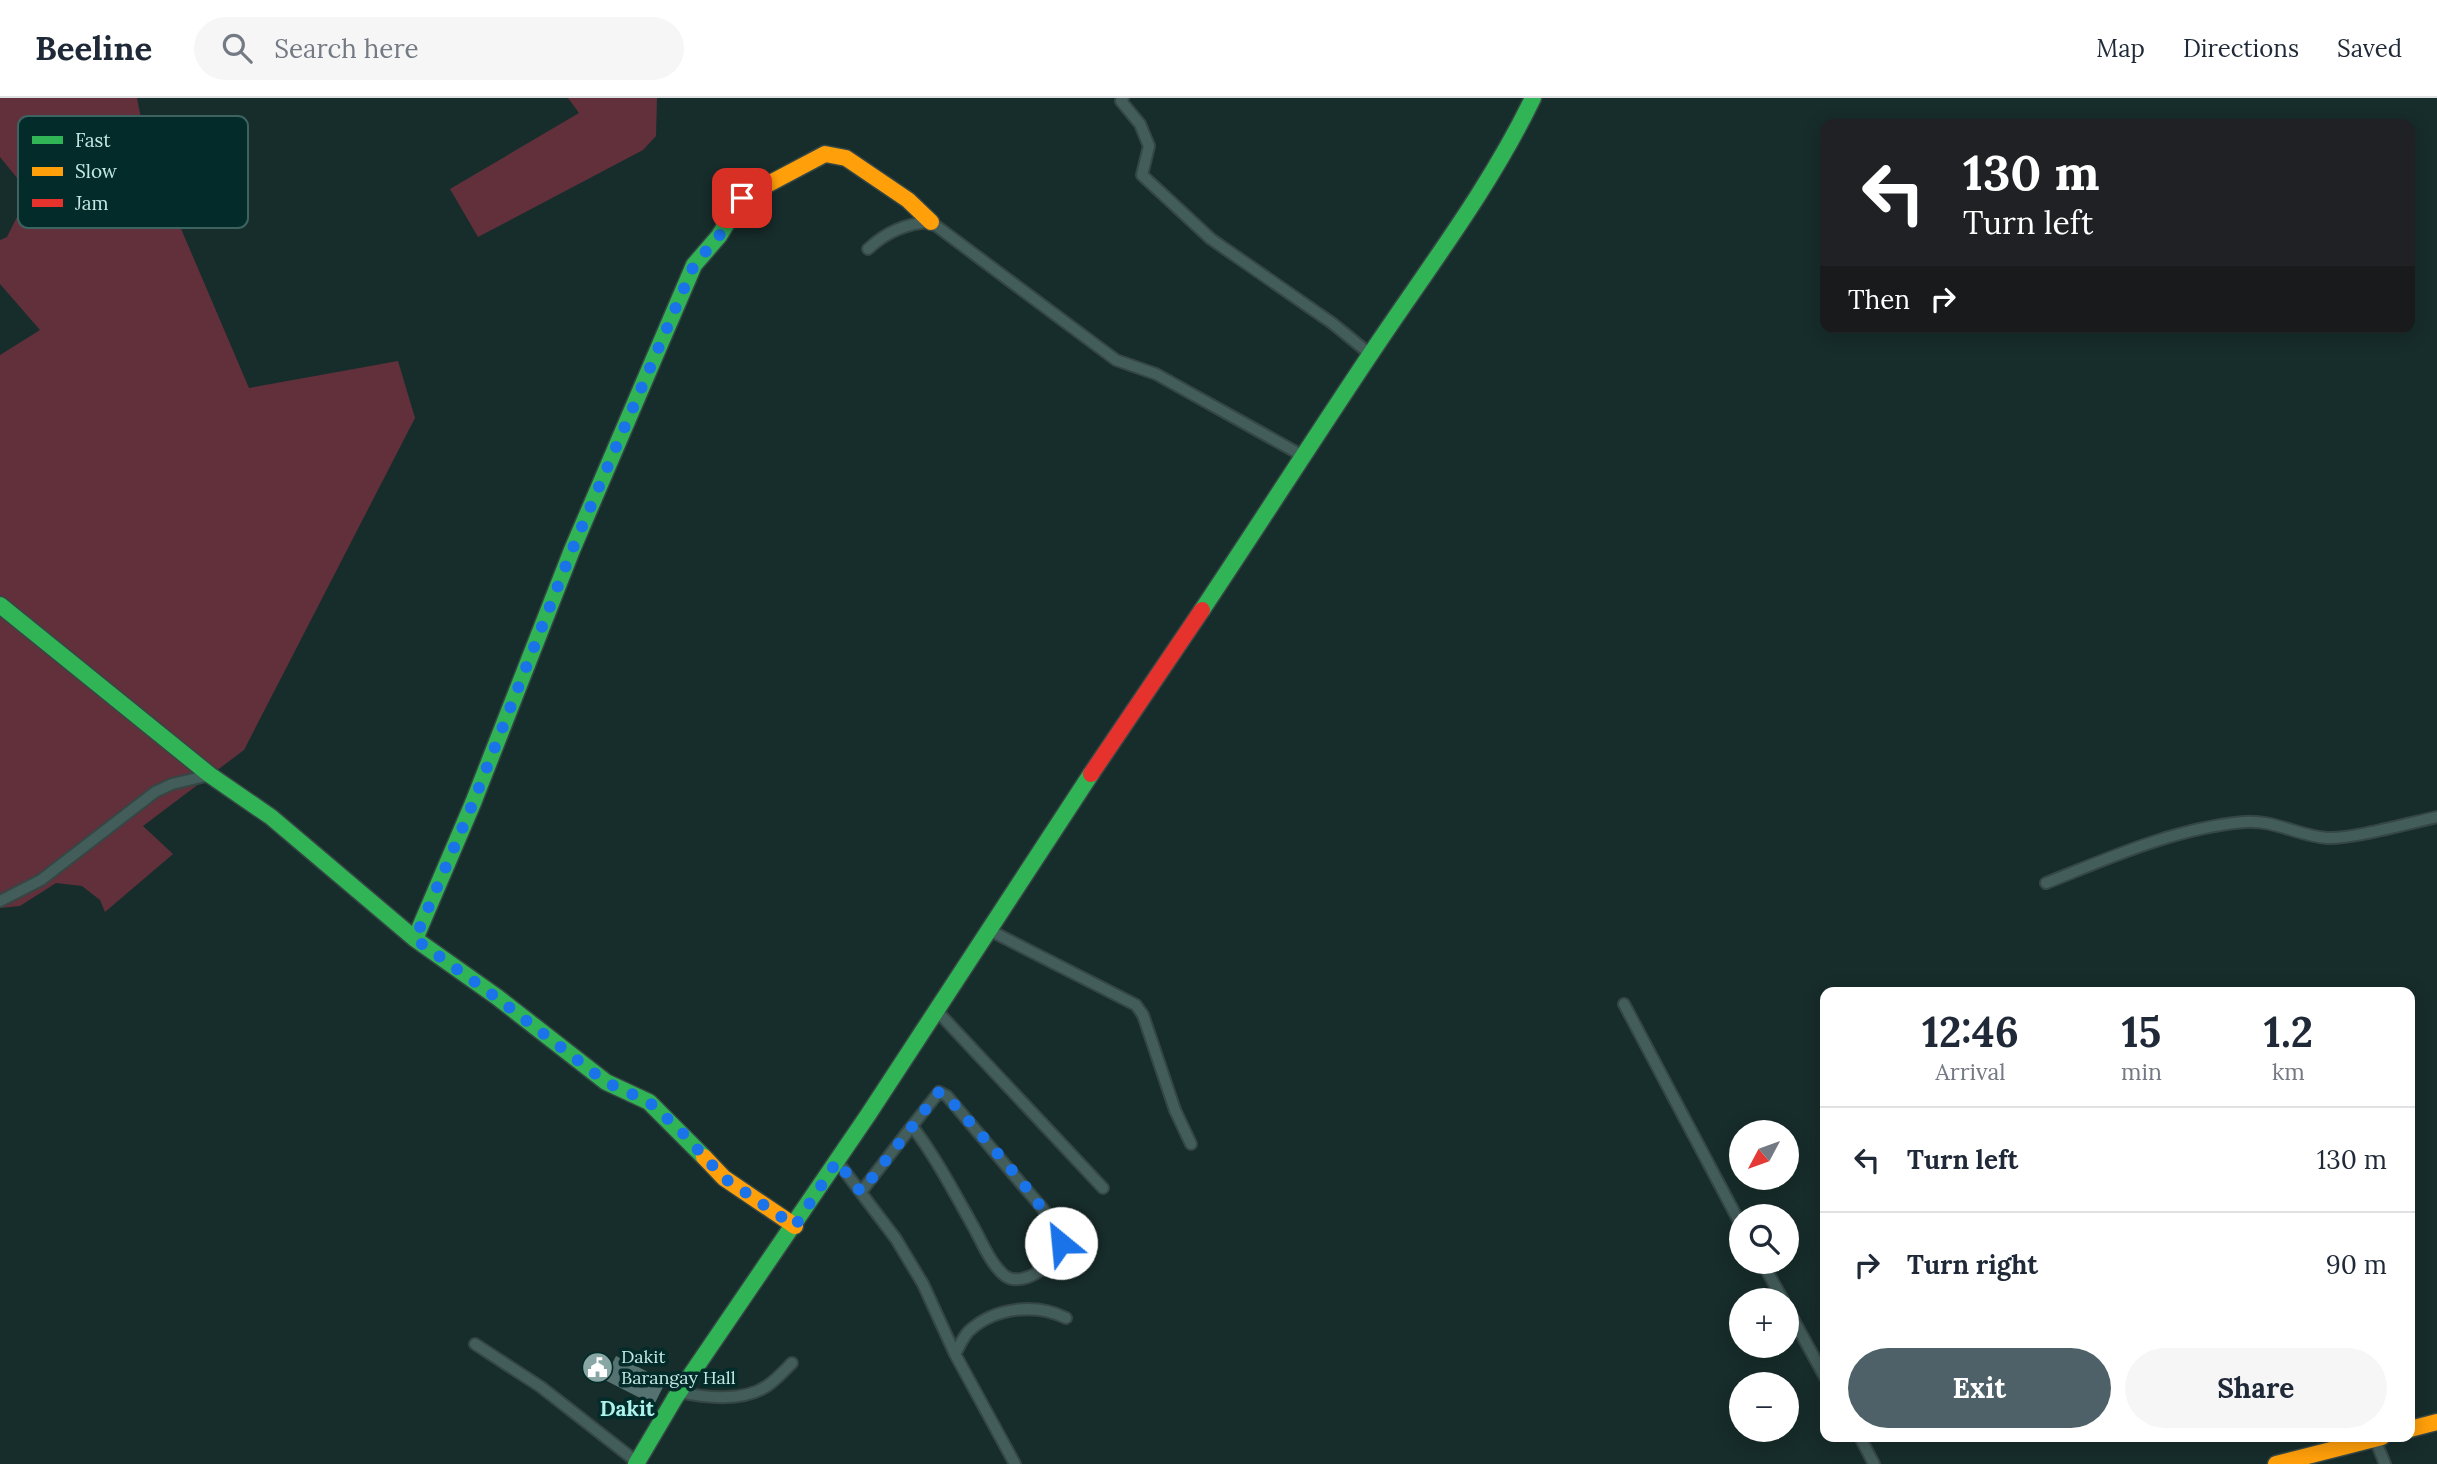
<!DOCTYPE html>
<meta charset="utf-8">
<style>
body{margin:0;font-family:Lora,serif;background:#f6f6f7;color:#1f2937;height:100vh;display:flex;flex-direction:column;font-size:26px;white-space:nowrap}
*{box-sizing:border-box;margin:0}
p{font-size:23px;color:#747a83}
.icon{flex:none;width:38px;height:38px;fill:none;stroke:currentColor;stroke-width:2;stroke-linecap:round;stroke-linejoin:round}
.map{position:relative;flex:1;overflow:hidden}
.panel{position:absolute;left:1820px;top:889px;width:595px;height:455px;display:flex;flex-direction:column;background:#fff;border-radius:14px;box-shadow:0 4px 18px #0003}
.panel>*{flex:none}
.top-card{position:absolute;left:1820px;top:21px;width:595px;height:214px;border-radius:14px;box-shadow:0 4px 18px #0003;background:#202124;color:#fff;overflow:hidden}
.needle{width:46px;rotate:229deg}
.controls{position:absolute;left:1729px;top:1022px;display:grid;gap:14px}
.controls a{display:grid;place-items:center;width:70px;height:70px;border-radius:50%;background:#fff;box-shadow:0 4px 18px #0003;font-size:35px}
.pin{position:absolute;display:grid;place-items:center;width:60px;height:60px;color:#fff;margin:-30px;border-radius:14px;box-shadow:0 4px 10px #0006}
.me{position:absolute;width:77px;margin:-38px;rotate:332deg;stroke-linejoin:round;filter:drop-shadow(0 0 5px #0008)}
.turn{display:flex;align-items:center;gap:24px;height:147px;padding:0 28px;font-size:32px}
.turn .icon{width:91px;height:91px;stroke-width:2.5}
.turn b{display:block;font-size:49px;line-height:60px}
.then{display:flex;align-items:center;height:66px;padding:0 28px;background:#0003;gap:14px;font-size:26px}
.eta{display:flex;justify-content:space-evenly;align-items:center;height:119px;text-align:center}
.eta b{font-size:42px;font-weight:700;line-height:49px}
.action{display:flex;gap:14px;margin-top:auto;padding:14px 28px}
.action a{flex:1;height:80px;border-radius:42px;background:#4e6168;color:#fff;font-size:28px;font-weight:700;line-height:80px;text-align:center}
.action a+a{background:#f6f6f7;color:#1f2937}
ul{padding:0;list-style:none}
li{display:flex;align-items:center;gap:21px;height:105px;padding:0 28px;border-top:2px solid #e0e1e3}
li div{flex:1}
li b{display:block;font-size:26px}
li em{font-style:normal}
header{display:flex;align-items:center;gap:42px;box-sizing:border-box;height:98px;padding:0 35px;background:#fff;border-bottom:2px solid #e0e1e3}
header strong{font-size:33px}
nav{display:flex;gap:38px;margin-inline-start:auto;font-size:24px}
.search{width:490px;height:63px;background:#f6f6f7;display:flex;align-items:center;gap:18px;box-sizing:border-box;padding:0 24px;border-radius:38px;color:#747a83;font-size:26px}
.map>svg:first-child{display:block}
</style>
<header>
<strong>Beeline</strong>
<div class="search"><svg class="icon" aria-label="search" viewBox="0 0 24 24"><circle cx="10" cy="10" r="6"/><path d="M15 15l6 6"/></svg>Search here</div>
<nav><a>Map</a><a>Directions</a><a>Saved</a></nav>
</header>
<div class="map">
<svg width="2437" height="1366" viewBox="0 0 2437 1366">
<rect width="100%" height="100%" fill="#172d2b"/>
<path fill="#61303b" d="M0,0H137L147,51L249,290L398,263L415,320L244,652L143,728L173,756L105,814L100,802L82,788L56,785L20,808L0,810V257L40,232L0,186V142L7,139L21,111L35,102L0,59Z
M568,0H657L656,38L643,52L478,139L450,91L579,15Z"/>
<path fill="#557270" d="M595,1257L612,1266L616,1258L666,1283L654,1307L587,1273Z"/>
<g fill="none" stroke-linecap="round" stroke-linejoin="round">
<defs>
<path id="street" d="M1123,0L1121,3L1140,26L1149,48L1142,77L1211,141L1332,225L1370,256
M868,151C885,135 907,125 931,124L1116,262L1156,276L1305,359
M2046,785C2109,760 2175,730 2244,724C2272,721 2299,738 2327,740C2353,741 2409,725 2437,719
M0,803L41,782L155,694L172,686L210,677
M987,831L1136,907L1143,917L1175,1012L1191,1046
M1624,906L1741,1127
M937,913L1103,1090
M939,994L947,998C971,1026 995,1055 1019,1083C1032,1099 1049,1115 1058,1134C1069,1157 1024,1194 1004,1177C990,1165 982,1144 973,1128C954,1094 935,1058 912,1028Z
M837,1063L896,1141L923,1186L955,1256L1015,1366
M861,1094L912,1028
M1762,1164L1783,1202
M1787,1210L1825,1279
M475,1246L541,1289L637,1364
M955,1256C959,1249 963,1239 969,1233C995,1209 1036,1205 1066,1220
M679,1294C705,1300 743,1304 767,1288C776,1282 784,1273 792,1265
M1860,1339L1874,1366
M2375,1341L2385,1366"/>
<path id="fast" d="M0,507L210,677L271,719L415,841L497,899L606,984L649,1004L704,1059
M1202,512C1262,422 1320,331 1380,242C1434,162 1491,87 1533,0
M415,841L473,705L572,452L694,167L719,138L742,100
M636,1366L675,1300L868,1017L1091,676"/>
<path id="slow" d="M742,100L825,56L846,60L908,102L931,124
M704,1059L724,1080L795,1128
M2410,1331L2437,1324
M2276,1366L2382,1339"/>
<path id="jam" d="M1091,676L1202,512"/>
</defs>
<use href="#street" stroke="#354745" stroke-width="14"/>
<use href="#fast" stroke="#354745" stroke-width="19"/>
<use href="#slow" stroke="#354745" stroke-width="19"/>
<use href="#jam" stroke="#354745" stroke-width="19"/>
<use href="#street" stroke="#435d5b" stroke-width="10"/>
<use href="#fast" stroke="#30b455" stroke-width="16"/>
<use href="#slow" stroke="#ff9f0a" stroke-width="16"/>
<use href="#jam" stroke="#e5322d" stroke-width="16"/>
</g>
<g fill="none" stroke-linecap="round" stroke-linejoin="round">
<path stroke="#1a73e8" stroke-width="12" stroke-dasharray="0 21.6" d="M742,100L719,138L694,167L572,452L473,705L415,841L497,900L606,984L649,1004L679,1031L724,1080L795,1128L837,1063L861,1094L939,994L947,998C972,1028 1053,1112 1061,1145"/>
</g>
<defs>
<symbol id="civic-disc" viewBox="-11 -11 22 22"><circle r="9.5" fill="#88a6a3" stroke="#032b29"/><path d="M-.6-6.5H3V-4.5H.6V-3L4-1V1h2V6H-6V1h2V-1L-.6-3ZM-1.2 2.5V6h2.4V2.5Z" fill="#fff"/></symbol>
</defs>
<g fill-rule="evenodd">
<use href="#civic-disc" x="580" y="1252" width="35" height="35"/>
</g>
<g text-anchor="middle" stroke-width="7" stroke-linejoin="round" paint-order="stroke">
<g font-size="18" fill="#c5e7e3" stroke="#032b29" text-anchor="start">
<text x="621" y="1265">Dakit<tspan x="621" dy="21">Barangay Hall</tspan></text>
</g>
<g font-size="21" font-weight="bold" fill="#abf3ec" stroke="#032b29">
<text x="627" y="1318">Dakit</text>
</g>
</g>
<rect x="18" y="18" width="230" height="112" rx="10" fill="#032b29" stroke="#3d6361" stroke-width="2"/>
<rect x="32" y="38" width="31" height="8" fill="#30b455"/>
<rect x="32" y="69" width="31" height="9" fill="#ff9f0a"/>
<rect x="32" y="101" width="31" height="8" fill="#e5322d"/>
<g font-size="19" fill="#c5e7e3">
<text x="75" y="49">Fast</text>
<text x="75" y="80">Slow</text>
<text x="75" y="112">Jam</text>
</g>
</svg>
<div class="controls">
<a><svg class="needle" viewBox="-14 -14 28 28"><path d="M0-13l5 13h-10z" fill="#e53935"/><path d="M0 13l5-13h-10z" fill="#747a83"/></svg></a>
<a><svg class="icon" aria-label="search" viewBox="0 0 24 24"><circle cx="10" cy="10" r="6"/><path d="M15 15l6 6"/></svg></a>
<a>+</a>
<a>−</a>
</div>
<div class="pin" style="left:742px;top:100px;background:#d93025"><svg class="icon" aria-label="arrive" viewBox="0 0 24 24"><path d="M6 21V4h12l-3 4 3 4H6"/></svg></div>
<svg class="me" style="left:1061px;top:1145px" viewBox="-20 -20 40 40"><circle r="19" fill="#fff"/><path d="M0-13L10 11 0 6-10 11z" fill="#1a73e8"/></svg>
<div class="top-card">
<div class="turn"><svg class="icon" aria-label="left" viewBox="0 0 24 24"><path d="M17 20v-9H6M10 6l-5 5 5 5"/></svg><div><b>130 m</b>Turn left</div></div>
<div class="then">Then<svg class="icon" aria-label="right" viewBox="0 0 24 24"><path d="M7 20v-9h11M14 6l5 5-5 5"/></svg></div>
</div>
<section class="panel">
<div class="eta">
<div><b>12:46</b><p>Arrival</p></div>
<div><b>15</b><p>min</p></div>
<div><b>1.2</b><p>km</p></div>
</div>
<ul>
<li><svg class="icon" aria-label="left" viewBox="0 0 24 24"><path d="M17 20v-9H6M10 6l-5 5 5 5"/></svg><div><b>Turn left</b></div><em>130 m</em></li>
<li><svg class="icon" aria-label="right" viewBox="0 0 24 24"><path d="M7 20v-9h11M14 6l5 5-5 5"/></svg><div><b>Turn right</b></div><em>90 m</em></li>
</ul>
<div class="action"><a>Exit</a><a>Share</a></div>
</section>
</div>
